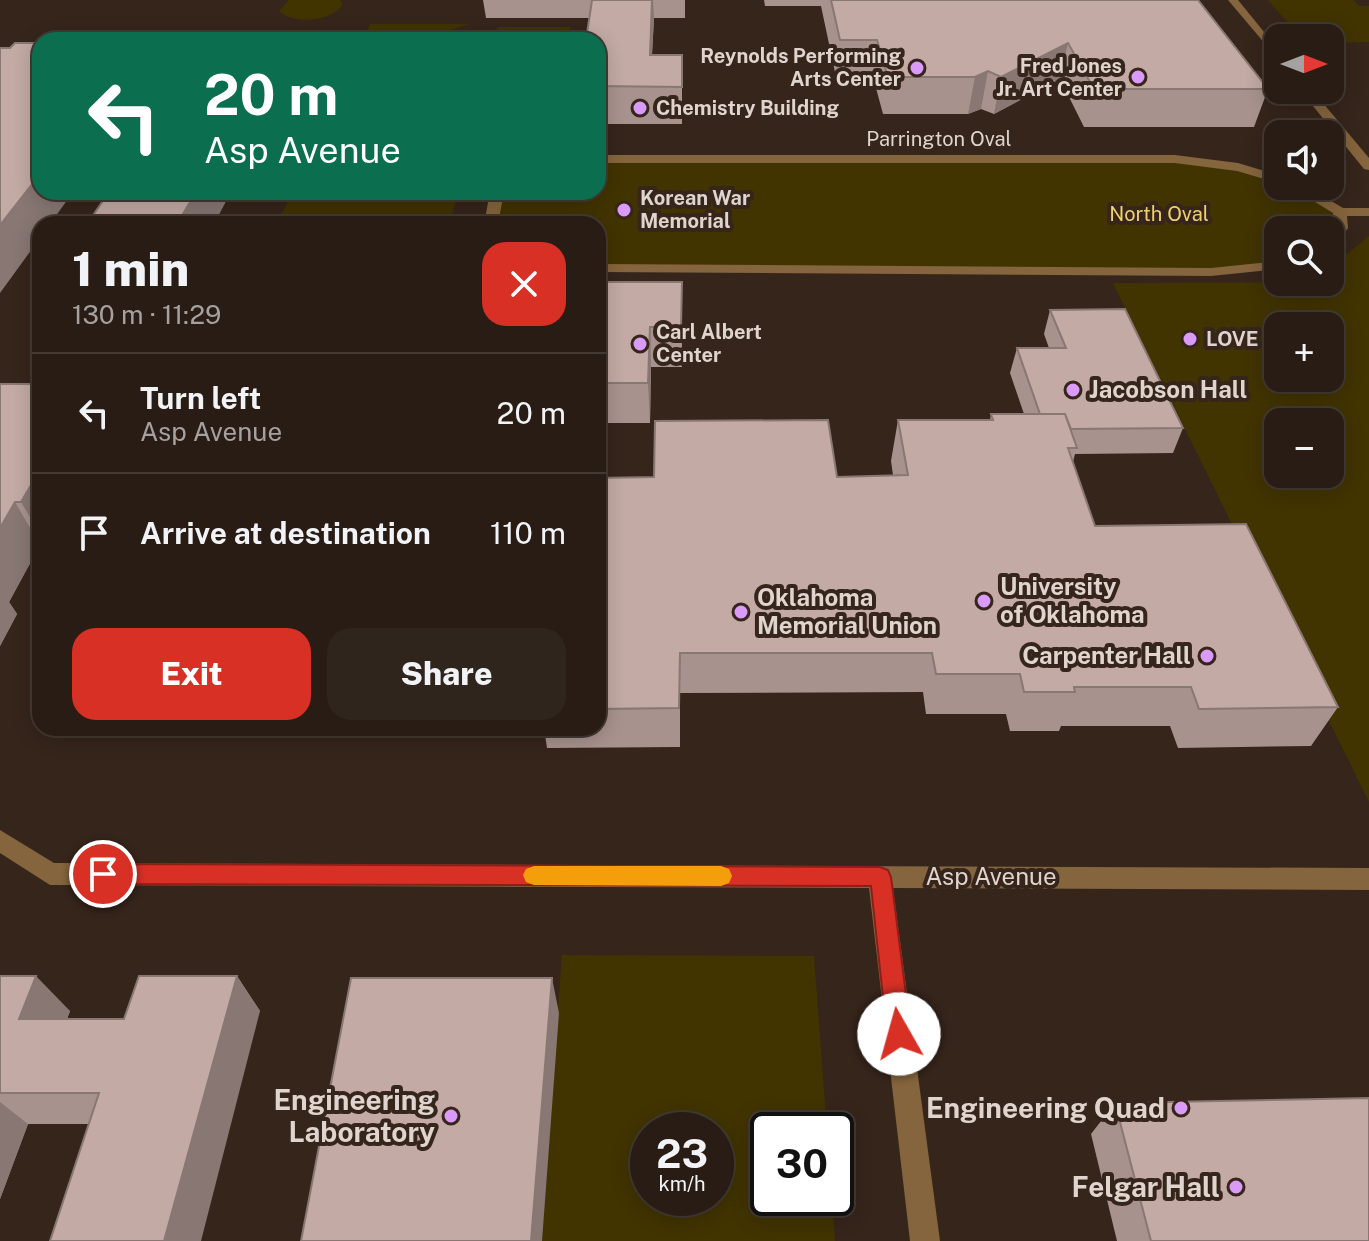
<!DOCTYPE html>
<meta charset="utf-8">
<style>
body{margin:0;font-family:"Public Sans",sans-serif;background:#30251d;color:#f1f3f6;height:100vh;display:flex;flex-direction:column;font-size:30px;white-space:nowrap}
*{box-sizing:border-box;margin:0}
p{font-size:26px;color:#a5a1a0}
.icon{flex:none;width:44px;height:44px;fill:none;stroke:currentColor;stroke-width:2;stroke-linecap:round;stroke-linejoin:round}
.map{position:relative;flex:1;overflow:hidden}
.details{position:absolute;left:32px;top:216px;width:574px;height:520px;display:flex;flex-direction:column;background:#281c14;border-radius:24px;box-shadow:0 4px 20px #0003,0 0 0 2px #443a34}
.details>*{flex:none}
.banner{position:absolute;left:32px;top:32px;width:574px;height:168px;border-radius:24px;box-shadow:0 4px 20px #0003,0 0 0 2px #443a34;background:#0b6e4f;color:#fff;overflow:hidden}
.needle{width:52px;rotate:90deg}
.tools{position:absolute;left:1264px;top:24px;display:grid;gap:16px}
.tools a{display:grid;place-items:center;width:80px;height:80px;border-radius:16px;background:#281c14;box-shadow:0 4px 20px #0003,0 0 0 2px #443a34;font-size:40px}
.speed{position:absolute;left:630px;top:1112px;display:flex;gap:16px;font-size:40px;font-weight:700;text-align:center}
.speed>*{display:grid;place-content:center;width:104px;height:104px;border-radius:50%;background:#281c14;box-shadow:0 4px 20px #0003,0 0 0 2px #443a34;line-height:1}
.speed small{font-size:20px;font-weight:400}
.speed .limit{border:4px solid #111;border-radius:12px;background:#fff;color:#111}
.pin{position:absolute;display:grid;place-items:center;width:68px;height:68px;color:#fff;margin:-34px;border:4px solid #fff;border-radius:50%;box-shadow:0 2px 8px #0007}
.me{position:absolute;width:88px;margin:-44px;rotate:353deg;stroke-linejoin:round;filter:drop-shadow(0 0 6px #0008)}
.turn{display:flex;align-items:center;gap:28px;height:168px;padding:0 40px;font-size:36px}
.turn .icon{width:104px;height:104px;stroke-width:2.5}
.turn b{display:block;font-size:56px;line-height:68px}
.round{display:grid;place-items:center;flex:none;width:84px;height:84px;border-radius:24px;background:#30251d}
.summary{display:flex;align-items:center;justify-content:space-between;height:136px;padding:0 40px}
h1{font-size:48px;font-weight:800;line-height:60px}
.primary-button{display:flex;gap:16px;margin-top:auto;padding:16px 40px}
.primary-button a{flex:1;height:92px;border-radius:24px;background:#d93025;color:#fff;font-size:32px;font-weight:800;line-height:92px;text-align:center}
.primary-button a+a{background:#30251d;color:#f1f3f6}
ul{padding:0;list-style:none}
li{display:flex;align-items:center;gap:24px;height:120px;padding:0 40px;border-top:2px solid #443a34}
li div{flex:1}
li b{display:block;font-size:30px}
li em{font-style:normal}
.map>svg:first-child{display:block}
</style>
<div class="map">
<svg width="1369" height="1241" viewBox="0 0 1369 1241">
<rect width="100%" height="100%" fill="#36251b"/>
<path fill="#413401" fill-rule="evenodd" d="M289,0H340L343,4C333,22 293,25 279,11Z
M1268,0H1353L1359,6H1369V42L1330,43V38H1301Z
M370,24H469L436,35L365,36Z
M497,27H570L568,40H549V35H495Z
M598,159H1175L1278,179V186H1296L1332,206L1335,237L1330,243V230H1278V265L1245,271L598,268V224H491L497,192H598Z
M293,192H458L450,224H280V217Z
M1369,236V802L1113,283L1330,282V268ZM1278,326H1330V378H1278ZM1278,422H1330V474H1278Z
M562,955L814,956L827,1130H768V1198H832L835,1241H541ZM648,1130H716V1198H648Z"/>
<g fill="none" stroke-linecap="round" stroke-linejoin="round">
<path fill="#85653d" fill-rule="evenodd" d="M1228,0H1238L1278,49V59Z
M1300,90H1312L1369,158V170L1364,169Z
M598,155H1175L1238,163L1278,175V183L1237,171L1175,163H598Z
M1289,186H1306L1343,208H1369V216H1347L1348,228L1335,246L1330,247L1333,213Z
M490,192H504L498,224H484Z
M1278,261V269L1211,276L598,272V264L1211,268Z
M0,830L54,863L1369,868V890L893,888L940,1241H910L869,888L50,885L0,853Z"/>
</g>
<path fill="#a8928d" d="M483,0H685V18H654L652,55H682V124H598V40L589,18H486Z
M764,0H1198L1268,89L1254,127H1084L1060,79L994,114L981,109L968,114H883L873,77H836L821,6H765Z
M598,282H682V367H651L650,423H598Z
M1050,310L1183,428L1173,453L1075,454L1073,462L1095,526L1338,707L1311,746L1178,748L1170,726H1061L1059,731H1010L1006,714H926L923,692L680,693V747L547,748L544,728H598V478L837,477L893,475L891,461L898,420H990L991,414H1024L1010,373L1017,348H1049L1044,334Z
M0,384H40V545L9,602L17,614L0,646Z
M0,976L70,1011L67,1019H124L237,976L260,1011L89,1124H28L0,1199Z
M1115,1103L1369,1241H1117L1091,1134Z"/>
<path fill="#887773" d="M652,0H653L654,18L650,91V55Z
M1068,43L1060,79L994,114L1001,77Z
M988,71L981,109L968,114L975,77Z
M40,174V192H73L50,224H40V238L0,293V225Z
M196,192H231L214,224H177Z
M650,327L651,367L650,423L648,383Z
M40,470V534L21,502Z
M15,502L40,545L9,602L17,614L0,646V528Z
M36,976L70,1011L54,1052L19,1019Z
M237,976L260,1011L201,1241H164Z
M552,978L559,1013L542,1241H531Z
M0,1102L28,1124L0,1199Z"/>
<path fill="#c3aaa4" stroke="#887773" stroke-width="2" d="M592,0H652L650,55H682V87L598,86V40H586Z
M831,0H1198L1268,89H1094L1068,43L1001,77L988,71L975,77H888L877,40H840Z
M15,43H40V174L0,225V48H10Z
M109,192H196L177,224H87Z
M598,282H682L681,327H650L648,383H598Z
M1125,309L1183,428L1071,429L1065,414H1040L1017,348H1066L1050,310Z
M0,384H40V470L21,502H15L0,528Z
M991,414H1065L1077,448H1068L1095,526L1246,524L1338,707L1199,709L1191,687H1074L1075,692H1024L1020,674H936L932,653H680L679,708L598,709V478L654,477L655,421L828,420L837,477L908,475L898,420H993Z
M0,976H36L19,1019H124L139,976H237L164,1241H50L99,1093H0Z
M351,978H552L531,1241H301Z
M1369,1098V1241H1151L1115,1103Z"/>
<path fill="#d93025" stroke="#8d1f18" stroke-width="2" d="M103,864L880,867L888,870L891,877L911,1034L908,1043L899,1046L891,1043L887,1034L871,886L103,884L95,881L92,874L95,867Z"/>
<path fill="#f59e0b" d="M534,866H721L729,869L732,876L729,883L721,886L534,885L526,882L523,875L526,869Z"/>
<g fill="#da9af7" stroke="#36251b" stroke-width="3">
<circle cx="917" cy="68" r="8"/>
<circle cx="1138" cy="77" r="8"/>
<circle cx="640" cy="108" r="8"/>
<circle cx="624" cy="210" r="8"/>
<circle cx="1190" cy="339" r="8"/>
<circle cx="640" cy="344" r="8"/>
<circle cx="1073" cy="390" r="8"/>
<circle cx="984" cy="601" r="8"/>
<circle cx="741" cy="612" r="8"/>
<circle cx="1207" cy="656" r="8"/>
<circle cx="1181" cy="1108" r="8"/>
<circle cx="451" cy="1116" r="8"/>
<circle cx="1236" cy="1187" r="8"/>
</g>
<g text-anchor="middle" stroke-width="8" stroke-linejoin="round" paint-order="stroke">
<g font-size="20" font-weight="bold" fill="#dfd4ce" stroke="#36251b" text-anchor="start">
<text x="901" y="63" text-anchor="end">Reynolds Performing<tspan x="901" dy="23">Arts Center</tspan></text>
<text x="1122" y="73" text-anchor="end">Fred Jones<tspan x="1122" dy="23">Jr. Art Center</tspan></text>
<text x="656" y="115">Chemistry Building</text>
<text x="640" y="205">Korean War<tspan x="640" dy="23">Memorial</tspan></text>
<text x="656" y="339">Carl Albert<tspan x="656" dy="23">Center</tspan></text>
<text x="1206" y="346">LOVE</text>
</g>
<g font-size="20" fill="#dfd4ce" stroke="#36251b">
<text x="939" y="146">Parrington Oval</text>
</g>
<g font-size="20" fill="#efd06b" stroke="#36251b">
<text x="1159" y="221">North Oval</text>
</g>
<g font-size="24" font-weight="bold" fill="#dfd4ce" stroke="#36251b" text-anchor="start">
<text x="1089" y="398">Jacobson Hall</text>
<text x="1000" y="595">University<tspan x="1000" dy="28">of Oklahoma</tspan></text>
<text x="757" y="606">Oklahoma<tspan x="757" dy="28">Memorial Union</tspan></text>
<text x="1191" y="664" text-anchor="end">Carpenter Hall</text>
</g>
<g font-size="24" fill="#dfd4ce" stroke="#36251b">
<text x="991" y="885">Asp Avenue</text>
</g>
<g font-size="28" font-weight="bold" fill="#dfd4ce" stroke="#36251b" text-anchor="end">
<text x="435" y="1110">Engineering<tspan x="435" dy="32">Laboratory</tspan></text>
<text x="1165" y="1118">Engineering Quad</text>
<text x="1220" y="1197">Felgar Hall</text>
</g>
</g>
</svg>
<div class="tools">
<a><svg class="needle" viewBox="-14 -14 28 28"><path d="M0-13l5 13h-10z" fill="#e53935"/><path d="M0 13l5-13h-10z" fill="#a5a1a0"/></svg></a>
<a><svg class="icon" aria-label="sound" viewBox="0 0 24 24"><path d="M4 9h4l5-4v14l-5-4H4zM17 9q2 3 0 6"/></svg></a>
<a><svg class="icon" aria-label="search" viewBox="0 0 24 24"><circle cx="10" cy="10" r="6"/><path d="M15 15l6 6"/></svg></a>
<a>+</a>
<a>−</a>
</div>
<div class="speed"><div>23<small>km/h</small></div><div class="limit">30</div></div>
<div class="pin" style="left:103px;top:874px;background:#d93025"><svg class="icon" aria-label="arrive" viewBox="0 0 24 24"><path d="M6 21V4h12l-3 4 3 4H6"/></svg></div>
<svg class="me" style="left:899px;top:1034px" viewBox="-20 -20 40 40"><circle r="19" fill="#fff"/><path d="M0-13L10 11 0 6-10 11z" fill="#d93025"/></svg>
<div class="banner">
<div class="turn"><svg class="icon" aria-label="left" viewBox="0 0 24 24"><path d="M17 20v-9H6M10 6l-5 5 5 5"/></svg><div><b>20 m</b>Asp Avenue</div></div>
</div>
<section class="details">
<div class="summary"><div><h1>1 min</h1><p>130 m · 11:29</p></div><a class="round" style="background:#d93025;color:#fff"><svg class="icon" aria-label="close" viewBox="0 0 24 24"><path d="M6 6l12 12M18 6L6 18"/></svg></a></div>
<ul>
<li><svg class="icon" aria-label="left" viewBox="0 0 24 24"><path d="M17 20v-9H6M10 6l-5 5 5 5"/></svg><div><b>Turn left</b><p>Asp Avenue</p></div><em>20 m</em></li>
<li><svg class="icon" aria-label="arrive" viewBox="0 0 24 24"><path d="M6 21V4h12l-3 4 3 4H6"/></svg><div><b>Arrive at destination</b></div><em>110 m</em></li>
</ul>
<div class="primary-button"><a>Exit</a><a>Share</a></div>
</section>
</div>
